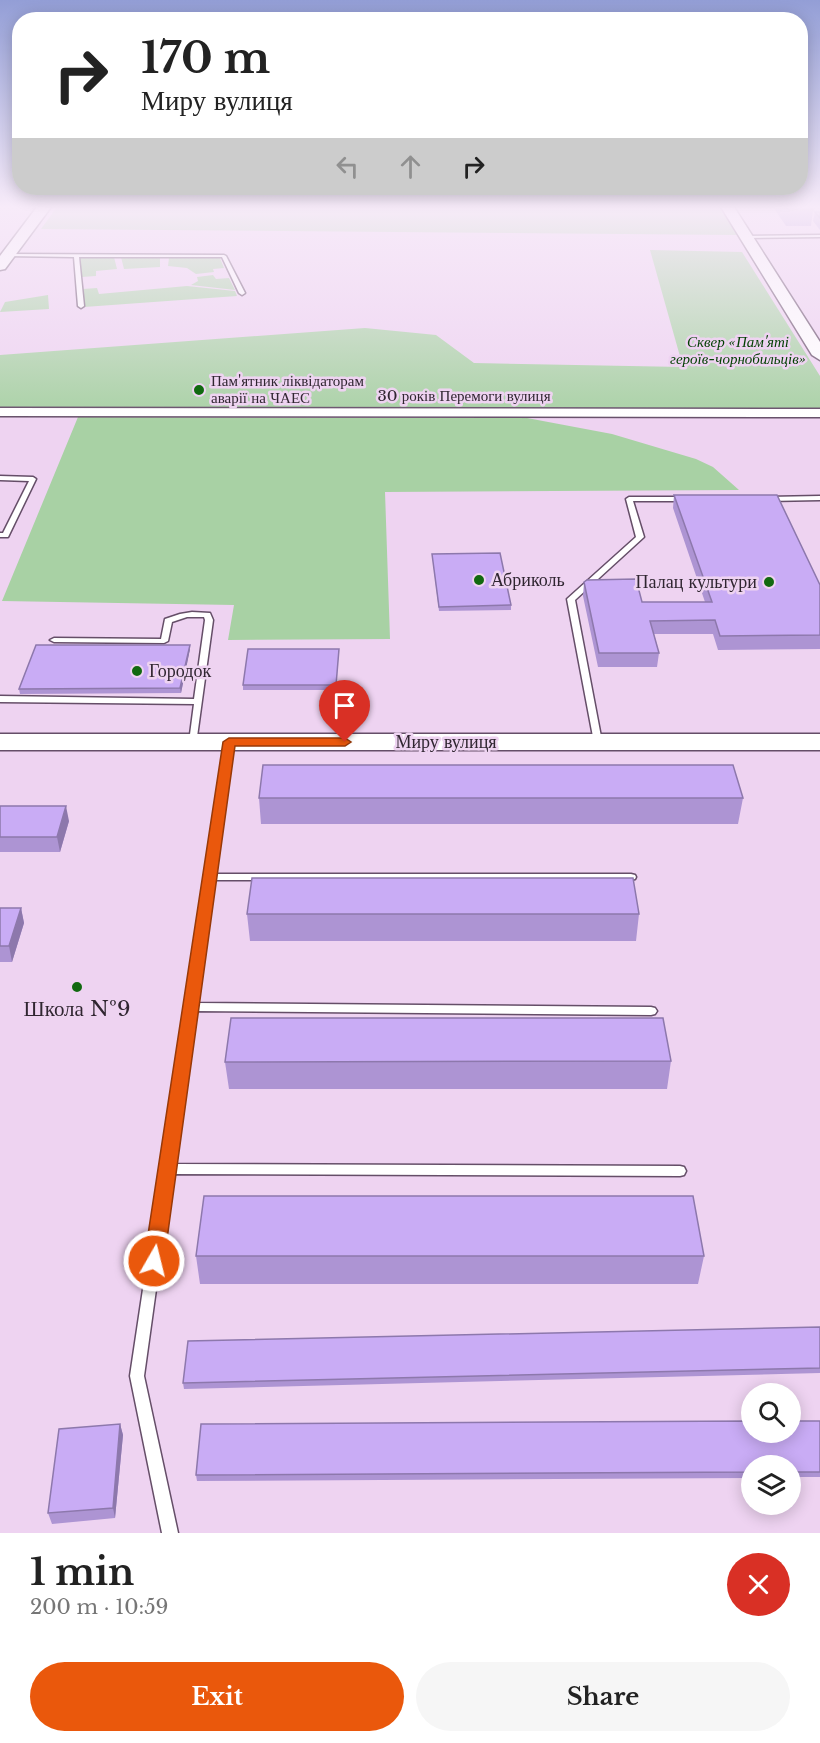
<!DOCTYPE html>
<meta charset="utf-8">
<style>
body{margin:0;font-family:"Libre Baskerville",serif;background:#f6f6f6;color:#222;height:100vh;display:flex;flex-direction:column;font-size:22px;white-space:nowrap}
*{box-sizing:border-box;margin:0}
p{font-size:20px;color:#767676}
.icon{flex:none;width:33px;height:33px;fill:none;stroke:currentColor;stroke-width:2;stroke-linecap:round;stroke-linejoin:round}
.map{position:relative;height:1533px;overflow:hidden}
.side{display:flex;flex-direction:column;background:#fff;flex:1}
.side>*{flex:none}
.guide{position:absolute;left:12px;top:12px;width:796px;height:183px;border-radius:24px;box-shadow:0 3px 15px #0003;background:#fff;color:#222;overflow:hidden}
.fabs{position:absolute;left:741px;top:1383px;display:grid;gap:12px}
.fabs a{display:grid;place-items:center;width:60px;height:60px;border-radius:50%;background:#fff;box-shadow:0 3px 15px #0003;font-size:30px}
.pin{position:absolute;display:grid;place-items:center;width:51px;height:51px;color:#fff;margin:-62px -26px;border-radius:50% 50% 50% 0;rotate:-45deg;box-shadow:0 0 6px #0007}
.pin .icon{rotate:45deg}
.me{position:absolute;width:66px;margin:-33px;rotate:8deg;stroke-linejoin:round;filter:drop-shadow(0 0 4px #0008)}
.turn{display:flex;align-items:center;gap:21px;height:126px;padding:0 30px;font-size:27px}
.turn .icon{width:78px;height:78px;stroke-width:2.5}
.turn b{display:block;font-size:42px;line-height:51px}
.lanes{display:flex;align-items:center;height:57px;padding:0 30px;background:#0003;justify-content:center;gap:30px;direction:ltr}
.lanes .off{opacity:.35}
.round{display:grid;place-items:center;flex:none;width:63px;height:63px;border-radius:32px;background:#f6f6f6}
.headline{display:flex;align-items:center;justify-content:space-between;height:102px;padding:0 30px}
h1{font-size:36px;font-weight:700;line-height:45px}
.action{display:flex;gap:12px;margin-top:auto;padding:12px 30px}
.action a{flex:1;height:69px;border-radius:36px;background:#ea580c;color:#fff;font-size:24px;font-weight:700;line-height:69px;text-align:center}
.action a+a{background:#f6f6f6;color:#222}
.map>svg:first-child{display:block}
</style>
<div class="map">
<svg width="820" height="1533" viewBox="0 0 820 1533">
<rect width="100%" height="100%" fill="#eed3f1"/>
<path fill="#a8d1a4" d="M57,207H721L737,235L41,229Z
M650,250L742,252L820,376V408H0V355L365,328L436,335L474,363L683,367Z
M80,257H114L117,269L96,271V276L81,277Z
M121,257L160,258V267L124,269Z
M169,258H220L224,268L213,269L214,272L196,274L187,268L168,266Z
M213,275L216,279L229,278L235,290L191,285L198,281L197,277Z
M187,286L235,291L237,296L84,307L83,289L97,288L99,294Z
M48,295L49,309L0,312L5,302Z
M78,417L527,418L612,434L696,459L713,467L739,490L385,492L390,639L228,640L234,605L2,601Z"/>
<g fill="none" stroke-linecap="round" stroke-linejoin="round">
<defs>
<path id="lane" d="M820,235V237L746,238L744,237L746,236Z
M8,254L224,255L226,256L245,293L242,295L239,293L222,257H79L84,306L81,308L78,306L74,257L6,256V255Z
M0,476L33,477L36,479L9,535L8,537H0V533H3L29,481L0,480Z
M820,496V500L768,501L765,499L768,497Z
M629,497H686L689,499L686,501H633L644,537L575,600L602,742L598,745L594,742L567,599L636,537L626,499Z
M192,612L210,613L213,620L196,744L193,745L189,742L194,704L0,702V696L194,699L205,620L204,617H187L172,622L168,641L164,643L54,642L50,640L54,638L161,639L165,619L180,614Z
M229,739L233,742L215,874H631L635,875L636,877L635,879L631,880H214L197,1003L651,1007L655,1008L657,1011L655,1014L651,1015L195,1011L174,1164L680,1166L684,1167L686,1171L684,1175L680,1176L172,1174L144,1376L178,1533H162L130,1376L225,742Z"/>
<path id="street" d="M0,408L820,409V417L0,416Z"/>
<path id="secondary" d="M37,207H51L5,269L0,270V256Z
M721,207H734L820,342V360L812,355Z
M0,734H820V750H0Z"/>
</defs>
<use href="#lane" stroke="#654e68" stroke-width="3"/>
<use href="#street" stroke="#654e68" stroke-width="3"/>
<use href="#secondary" stroke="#654e68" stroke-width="3"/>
<use href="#lane" fill="#fff" fill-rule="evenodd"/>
<use href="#street" fill="#fff" fill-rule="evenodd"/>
<use href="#secondary" fill="#fff" fill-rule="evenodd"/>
</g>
<path fill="#ad94d3" d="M773,207H811L813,210L811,226H786Z
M815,212H820V230L813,221Z
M674,495L820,585V649L718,650L713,634H654L659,653L657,667H598L583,596L584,582L642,602H705L673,508Z
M432,554L511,605V610L439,611Z
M190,649L181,693L20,694L19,689Z
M339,649L336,690H243V685Z
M259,798H743L738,824H261Z
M0,806L69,821L60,852H0Z
M0,908H21L24,923L12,962H0Z
M247,914H639L636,941H250Z
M671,1061L667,1089H229L225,1062Z
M196,1256H704L698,1284H200Z
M820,1327V1373L184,1389L183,1383Z
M820,1421V1477H790V1466H752V1478L197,1481L196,1475Z
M120,1424L123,1435L115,1518L52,1524L48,1513Z"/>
<path fill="#8d78ac" d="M190,645V649L181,693L180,688Z
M66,806L69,821L60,852L57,837Z
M21,908L24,923L12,962L9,946Z
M120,1424L123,1435L115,1518L113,1508Z"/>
<path fill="#c9acf5" stroke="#8d78ac" stroke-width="1.5" d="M787,207H811L813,210H789Z
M815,212H820V218Z
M674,495H777L820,585V635L720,636L715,620L650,621L659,653H599L584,582L587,580L636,579L642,602H712Z
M500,553L511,605L439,607L432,554Z
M36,645H190L180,688L19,689Z
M248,649H339L336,685H243Z
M263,765H733L743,798H259Z
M0,806H66L57,837H0Z
M252,878H633L639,914H247Z
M0,908H21L9,946H0Z
M231,1018H663L671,1061L225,1062Z
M204,1196H693L704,1256H196Z
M820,1327V1368L183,1383L188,1341Z
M752,1421V1432H790V1421H820V1472H790V1466H752V1472L196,1475L201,1424Z
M120,1424L113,1508L48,1513L59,1429Z"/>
<linearGradient id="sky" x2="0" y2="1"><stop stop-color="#939ed6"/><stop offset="0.49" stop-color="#f7ebf9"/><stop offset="1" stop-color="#f7ebf9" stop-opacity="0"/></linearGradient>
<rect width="820" height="422" fill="url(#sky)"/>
<path fill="#ea580c" stroke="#983908" stroke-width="1.5" d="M229,738H345L351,742L345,746H235L164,1261L161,1267L154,1269L147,1267L144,1261L223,742Z"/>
<g fill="#116910" stroke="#eed3f1" stroke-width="2">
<circle cx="199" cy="390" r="6"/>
<circle cx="479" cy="580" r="6"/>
<circle cx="769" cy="582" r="6"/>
<circle cx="137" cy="671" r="6"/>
<circle cx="77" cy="987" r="6"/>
</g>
<g text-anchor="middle" stroke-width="5" stroke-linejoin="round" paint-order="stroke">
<g font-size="15" font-style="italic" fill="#003f00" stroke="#eed3f1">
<text x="738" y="347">Сквер «Пам'яті<tspan x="738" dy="17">героїв-чорнобильців»</tspan></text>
</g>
<g font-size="15" fill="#302631" stroke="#eed3f1" text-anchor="start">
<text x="211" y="386">Пам'ятник ліквідаторам<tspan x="211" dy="17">аварії на ЧАЕС</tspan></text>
</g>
<g font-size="15" fill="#302631" stroke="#eed3f1">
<text x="464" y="401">30 років Перемоги вулиця</text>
</g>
<g font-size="18" fill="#302631" stroke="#eed3f1" text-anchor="start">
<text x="491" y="586">Абриколь</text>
<text x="757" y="588" text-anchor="end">Палац культури</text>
<text x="149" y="677">Городок</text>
</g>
<g font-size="18" fill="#302631" stroke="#eed3f1">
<text x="446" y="748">Миру вулиця</text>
</g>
<g font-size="21" fill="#302631" stroke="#eed3f1">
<text x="77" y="1016">Школа №9</text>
</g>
</g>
</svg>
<div class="fabs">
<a><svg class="icon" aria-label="search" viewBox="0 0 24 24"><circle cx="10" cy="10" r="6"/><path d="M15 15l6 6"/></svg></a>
<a><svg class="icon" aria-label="layers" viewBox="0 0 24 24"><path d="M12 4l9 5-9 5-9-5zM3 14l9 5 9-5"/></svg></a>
</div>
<div class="pin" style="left:345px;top:742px;background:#d93025"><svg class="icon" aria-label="arrive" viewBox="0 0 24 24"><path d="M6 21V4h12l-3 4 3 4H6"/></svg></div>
<svg class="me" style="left:154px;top:1261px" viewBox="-20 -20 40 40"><circle r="17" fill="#ea580c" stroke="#fff" stroke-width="3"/><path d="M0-11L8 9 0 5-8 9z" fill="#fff"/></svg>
<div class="guide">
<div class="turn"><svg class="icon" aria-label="right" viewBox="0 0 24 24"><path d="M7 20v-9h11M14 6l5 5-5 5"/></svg><div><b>170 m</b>Миру вулиця</div></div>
<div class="lanes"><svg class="icon off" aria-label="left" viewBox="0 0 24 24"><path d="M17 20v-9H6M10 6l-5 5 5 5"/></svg><svg class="icon off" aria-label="ahead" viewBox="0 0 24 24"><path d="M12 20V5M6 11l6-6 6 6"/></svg><svg class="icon" aria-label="right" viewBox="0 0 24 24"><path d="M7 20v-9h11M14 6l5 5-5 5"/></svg></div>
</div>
</div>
<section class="side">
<div class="headline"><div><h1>1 min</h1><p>200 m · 10:59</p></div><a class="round" style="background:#d93025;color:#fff"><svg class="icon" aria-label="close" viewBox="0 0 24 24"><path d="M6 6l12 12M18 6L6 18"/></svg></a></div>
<div class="action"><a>Exit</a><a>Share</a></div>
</section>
